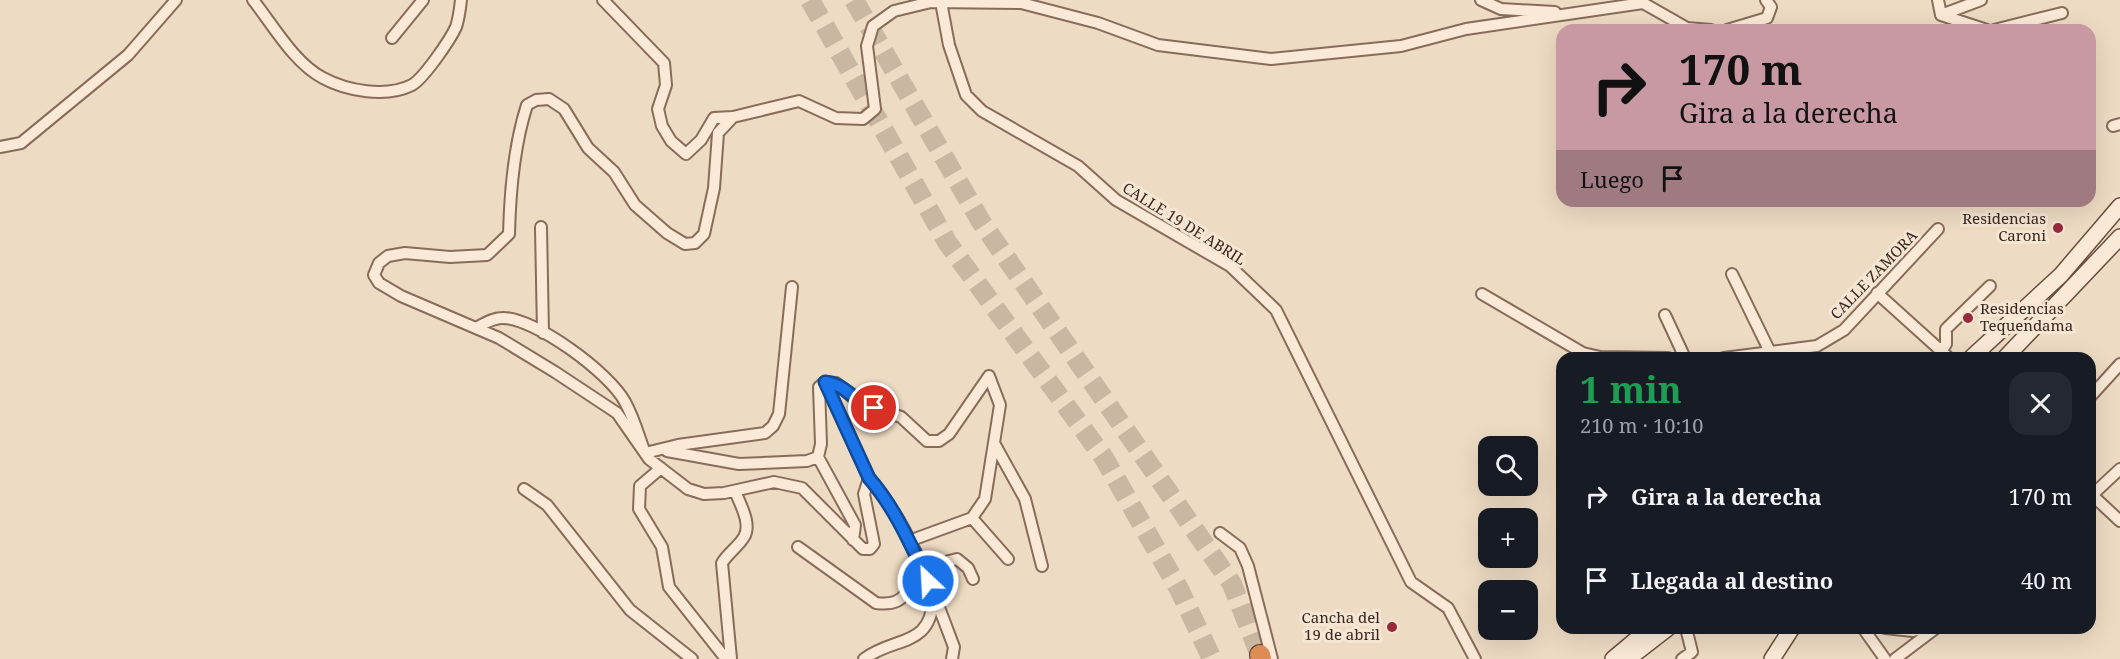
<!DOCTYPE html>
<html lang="es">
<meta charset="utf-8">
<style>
body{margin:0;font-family:"Noto Serif",serif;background:#242831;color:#f1f3f6;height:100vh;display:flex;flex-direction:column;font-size:22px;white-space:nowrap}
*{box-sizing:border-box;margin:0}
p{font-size:20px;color:#9ea1a6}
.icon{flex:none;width:33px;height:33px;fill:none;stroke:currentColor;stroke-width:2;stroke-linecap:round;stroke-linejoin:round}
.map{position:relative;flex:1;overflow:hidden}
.sheet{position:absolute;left:1556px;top:352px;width:540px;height:282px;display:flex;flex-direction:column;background:#171b24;border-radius:18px;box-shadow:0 6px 24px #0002}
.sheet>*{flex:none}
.top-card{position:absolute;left:1556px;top:24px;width:540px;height:183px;border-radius:18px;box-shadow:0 6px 24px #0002;background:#c899a2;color:#111;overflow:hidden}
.tools{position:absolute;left:1478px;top:436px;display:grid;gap:12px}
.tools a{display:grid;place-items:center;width:60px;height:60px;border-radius:12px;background:#171b24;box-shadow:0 6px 24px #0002;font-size:30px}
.pin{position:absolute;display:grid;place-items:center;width:51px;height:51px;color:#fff;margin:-26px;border:3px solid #fff;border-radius:50%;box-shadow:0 2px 6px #0007}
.me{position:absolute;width:66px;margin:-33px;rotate:335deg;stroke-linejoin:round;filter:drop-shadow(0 0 4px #0008)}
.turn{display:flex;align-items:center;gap:21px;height:126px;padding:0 24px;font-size:27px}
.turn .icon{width:78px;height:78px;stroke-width:2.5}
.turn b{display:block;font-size:42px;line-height:51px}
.then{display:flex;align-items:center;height:57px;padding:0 24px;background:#0003;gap:12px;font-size:22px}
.round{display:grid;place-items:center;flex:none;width:63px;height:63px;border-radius:18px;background:#242831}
.overview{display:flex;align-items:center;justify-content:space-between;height:102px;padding:0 24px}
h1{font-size:36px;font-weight:700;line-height:45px;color:#1e9e55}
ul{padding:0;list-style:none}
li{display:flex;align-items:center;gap:18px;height:84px;padding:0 24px}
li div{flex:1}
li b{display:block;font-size:22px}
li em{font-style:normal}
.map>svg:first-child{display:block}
</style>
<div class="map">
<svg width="2120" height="659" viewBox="0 0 2120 659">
<rect width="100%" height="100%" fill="#eedbc3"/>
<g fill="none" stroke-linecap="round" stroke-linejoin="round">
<path stroke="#cab7a2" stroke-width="20" stroke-dasharray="20 10" stroke-linecap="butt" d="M810,0L947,242L1104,458L1179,589L1212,659
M854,0L980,220L1232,584L1260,655"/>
<defs>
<path id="street" d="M253,0C273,25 294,63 323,78C347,91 386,98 412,85C424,78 450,40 456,27C459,18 460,9 461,0
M603,0L664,63L666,85L658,109L662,126L671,141L686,154L701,140L714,118L733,117
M1481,0L1501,9L1555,12
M1938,0L1941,15L1987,30
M941,2L949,45L966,95L982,111L1078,166L1116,200L1230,266L1276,310L1411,582L1448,608L1475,659
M1941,15L1981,0
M1727,30L1767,18L1771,7L1766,0
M1994,30L2062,13
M392,38L423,0
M2113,126L2120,124
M0,147L21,143L128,55L176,0
M541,227L543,333
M1732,274L1771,354
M1877,293L1949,358
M1482,294L1583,353L1600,357L1668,358
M1665,315L1685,358
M476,328C484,324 492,318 502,318C534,317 610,373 625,402C634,418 639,437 645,453L678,445L765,433L773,426L779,414L792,287
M1941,351L1946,344V329L1990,286
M1724,358L1817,346L1844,330L1938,229
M825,382L869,478
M2090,397L2120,364
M994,443L1025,499L1042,566
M667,451L739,464L807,461L818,457L821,444L819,387L825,382L836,383L859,403L901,417L927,441H939L949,434L989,376
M818,457L855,525L853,540
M661,468L640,486L639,509L662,547L669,587L726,659
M524,489L547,505L630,610L692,659
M2092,495L2120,521
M2090,497L2120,469
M972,518L1008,559
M1220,533L1240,548L1248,566L1272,659
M909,541L972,518L985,499L1000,405L989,376
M798,547L876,603C910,608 911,583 917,557
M922,568L957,559L968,568L973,579
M1863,628L1885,659
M1885,628L1913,631L1924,628
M731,659L722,563C728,553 738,547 744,537C752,524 740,504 735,491
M864,659C894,636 931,648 933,599
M952,659L954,647C932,589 910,525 869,478L864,494L874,544L870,549H863L802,488L774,482L724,493L704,494L688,489L649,459L617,413L555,372L499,338L401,296L379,283L374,275L379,263L388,256L405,253L450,257L487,255L509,234C510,192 514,145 527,105L536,100L549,99L564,109L588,148L614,172L635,205L667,233L685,244L695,243L704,234L714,188L718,133L733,117L799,101L836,118L863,119L875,109L867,46L873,26L894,11L931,2L1021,3L1098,23L1158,45L1271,59L1401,46L1466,29L1643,3L1687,28L1711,30
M1682,659L1692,652L1686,628
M1895,659L1936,628"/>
<path id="secondary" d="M1971,358L2061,275L2120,206
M2005,358L2120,237
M1613,659L1650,628
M1628,659L1668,628
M1772,659L1792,628"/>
<path id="highway" d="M1260,655L1261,659"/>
</defs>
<use href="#street" stroke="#886c5a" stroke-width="14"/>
<use href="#secondary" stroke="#6a4d3d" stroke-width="18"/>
<use href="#highway" stroke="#563b2e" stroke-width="22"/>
<use href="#street" stroke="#f9e9d6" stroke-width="10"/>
<use href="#secondary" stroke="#f9e9d6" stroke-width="15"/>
<use href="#highway" stroke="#dd8d54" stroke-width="20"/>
</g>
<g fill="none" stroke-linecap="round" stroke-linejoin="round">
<defs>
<path id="route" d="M874,408C852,401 846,384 825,382L869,478C895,508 911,545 928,581"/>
</defs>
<use href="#route" stroke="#114b97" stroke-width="15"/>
<use href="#route" stroke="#1a73e8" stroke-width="10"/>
</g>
<g fill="#972a3b" stroke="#f5e6d3" stroke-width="2">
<circle cx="2058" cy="228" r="6"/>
<circle cx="1968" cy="318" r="6"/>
<circle cx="1392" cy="627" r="6"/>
</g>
<g text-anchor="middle" stroke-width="6" stroke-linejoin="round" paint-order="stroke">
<g font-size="15" fill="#38271e" stroke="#f5e6d3" text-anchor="end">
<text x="2046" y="224">Residencias<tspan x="2046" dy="17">Caroni</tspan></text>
<text x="1980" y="314" text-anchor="start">Residencias<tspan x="1980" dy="17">Tequendama</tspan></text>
<text x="1380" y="623">Cancha del<tspan x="1380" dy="17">19 de abril</tspan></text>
</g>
<g font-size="15" fill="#38271e" stroke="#f5e6d3">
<text transform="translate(1184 224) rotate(32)" y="5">CALLE 19 DE ABRIL</text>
<text transform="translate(1874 275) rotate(-46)" y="5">CALLE ZAMORA</text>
</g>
</g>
</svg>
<div class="tools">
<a><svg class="icon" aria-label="search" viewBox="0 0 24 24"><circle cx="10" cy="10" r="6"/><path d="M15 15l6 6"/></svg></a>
<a>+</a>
<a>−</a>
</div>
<div class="pin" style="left:874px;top:408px;background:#d93025"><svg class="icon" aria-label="arrive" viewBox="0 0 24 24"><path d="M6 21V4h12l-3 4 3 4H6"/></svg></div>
<svg class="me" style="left:928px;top:581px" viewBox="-20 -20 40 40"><circle r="17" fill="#1a73e8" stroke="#fff" stroke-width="3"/><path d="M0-11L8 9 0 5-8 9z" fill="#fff"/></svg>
<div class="top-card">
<div class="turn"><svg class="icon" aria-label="right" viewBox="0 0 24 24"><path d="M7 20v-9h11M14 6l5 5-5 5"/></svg><div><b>170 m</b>Gira a la derecha</div></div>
<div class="then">Luego<svg class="icon" aria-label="arrive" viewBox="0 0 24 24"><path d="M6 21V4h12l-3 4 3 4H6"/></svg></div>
</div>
<section class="sheet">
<div class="overview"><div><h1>1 min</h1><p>210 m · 10:10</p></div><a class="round"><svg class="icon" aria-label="close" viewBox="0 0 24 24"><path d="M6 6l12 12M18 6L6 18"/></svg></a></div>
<ul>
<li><svg class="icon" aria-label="right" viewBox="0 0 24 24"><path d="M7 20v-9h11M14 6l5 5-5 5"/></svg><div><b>Gira a la derecha</b></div><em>170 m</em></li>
<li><svg class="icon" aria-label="arrive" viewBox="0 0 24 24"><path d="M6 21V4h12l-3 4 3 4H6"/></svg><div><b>Llegada al destino</b></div><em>40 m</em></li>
</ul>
</section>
</div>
